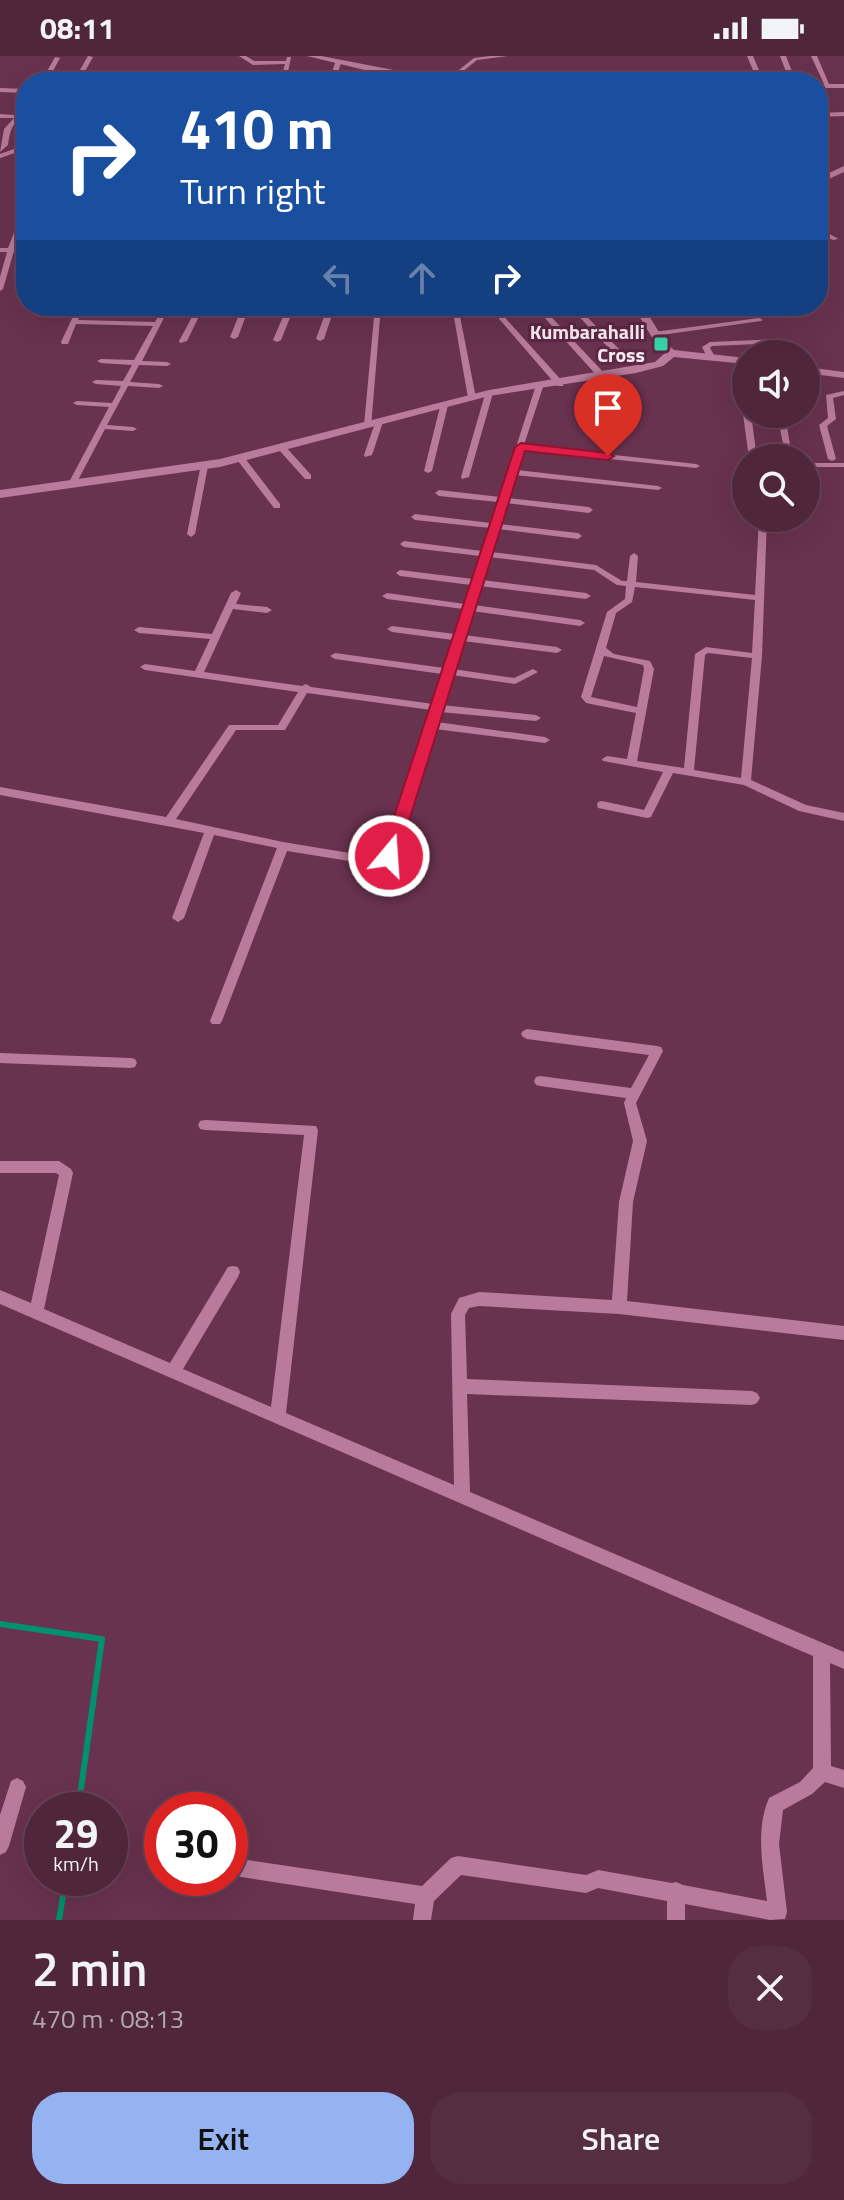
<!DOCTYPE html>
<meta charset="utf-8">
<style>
body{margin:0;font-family:"Titillium Web",sans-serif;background:#552e42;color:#f1f3f6;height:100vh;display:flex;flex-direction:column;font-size:30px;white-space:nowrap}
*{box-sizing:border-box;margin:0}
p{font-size:26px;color:#b3a5af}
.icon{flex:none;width:44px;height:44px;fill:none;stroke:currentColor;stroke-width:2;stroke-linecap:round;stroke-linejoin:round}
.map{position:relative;height:1864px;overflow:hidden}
.sheet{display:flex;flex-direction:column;background:#4f263b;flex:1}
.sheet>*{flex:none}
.top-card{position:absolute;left:16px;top:16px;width:812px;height:244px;border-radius:32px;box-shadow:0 8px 32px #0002,0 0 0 2px #664355;background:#1a4fa0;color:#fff;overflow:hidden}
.tools{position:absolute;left:732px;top:284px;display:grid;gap:16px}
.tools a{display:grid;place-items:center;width:88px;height:88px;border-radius:50%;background:#4f263b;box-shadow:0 8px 32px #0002,0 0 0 2px #664355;font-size:40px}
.speed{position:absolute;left:24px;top:1736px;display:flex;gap:16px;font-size:40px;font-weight:700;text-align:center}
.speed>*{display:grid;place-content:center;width:104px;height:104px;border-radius:50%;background:#4f263b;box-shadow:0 8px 32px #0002,0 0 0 2px #664355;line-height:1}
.speed small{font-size:20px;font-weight:400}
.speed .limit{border:12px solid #d22;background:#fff;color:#111}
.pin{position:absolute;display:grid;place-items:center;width:68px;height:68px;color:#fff;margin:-82px -34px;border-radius:50% 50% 50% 0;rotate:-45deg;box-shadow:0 0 8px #0007}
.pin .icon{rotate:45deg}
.me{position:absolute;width:88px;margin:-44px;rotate:18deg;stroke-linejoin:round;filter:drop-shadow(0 0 6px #0008)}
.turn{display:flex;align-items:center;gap:28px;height:168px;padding:0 32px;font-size:36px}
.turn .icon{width:104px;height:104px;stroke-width:2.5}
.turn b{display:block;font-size:56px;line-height:68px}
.lanes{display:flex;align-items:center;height:76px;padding:0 32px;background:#0003;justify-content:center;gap:40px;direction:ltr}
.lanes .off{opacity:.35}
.round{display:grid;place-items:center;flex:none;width:84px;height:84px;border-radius:32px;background:#552e42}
.headline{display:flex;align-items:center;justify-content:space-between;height:136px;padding:0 32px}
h1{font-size:48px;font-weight:600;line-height:60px}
.cta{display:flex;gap:16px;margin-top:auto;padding:16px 32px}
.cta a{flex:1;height:92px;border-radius:32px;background:#95b2f1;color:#111;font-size:32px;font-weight:600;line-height:92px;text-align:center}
.cta a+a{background:#552e42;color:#f1f3f6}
.status{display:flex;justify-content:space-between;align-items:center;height:56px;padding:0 40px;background:#4f263b;direction:ltr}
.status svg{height:22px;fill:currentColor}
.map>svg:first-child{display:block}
</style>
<div class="status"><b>08:11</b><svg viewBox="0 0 49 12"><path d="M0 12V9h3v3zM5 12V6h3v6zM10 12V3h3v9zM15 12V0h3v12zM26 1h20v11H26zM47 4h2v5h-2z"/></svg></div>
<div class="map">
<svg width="844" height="1864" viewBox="0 0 844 1864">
<rect width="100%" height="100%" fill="#69324f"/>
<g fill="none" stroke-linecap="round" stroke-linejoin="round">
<path stroke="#02916e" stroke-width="6" d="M0,1568L102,1583L78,1754
M59,1864L66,1822"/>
<path fill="#b97b9b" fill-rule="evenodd" d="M88,0L93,1L79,26H73Z
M239,0H246L254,5H286L287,1H291L286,26H280L285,8L253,9Z
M490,0H508L477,4L450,26L445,25L474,2Z
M747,0H753L764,26H758Z
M780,0H786L796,26H790Z
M811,0H817L829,28H844V32H818V28H824Z
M55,1L60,2L47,26H41Z
M338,5L341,7L335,26H329L335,7Z
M172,20L177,21L176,26H170Z
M0,32L26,33V37L0,36Z
M0,58L26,60C12,65 10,75 8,89L0,96L4,73L14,62H0Z
M26,92V96L15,97L0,102V98L14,93Z
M26,152V162L15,191H26V195H14L3,233L0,235V221L7,196H0V192H8L23,154Z
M818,172L837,182L838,183L833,184L818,177Z
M78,250H84L78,264L155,266L164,250H170L142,305L167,306L171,308L167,310L139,309L130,326L159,328L163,330L159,332L128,330L107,369L133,371L137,373L133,375L105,373L76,428L72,430L68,428L109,351L77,349L73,347L77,345L112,347L121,330L96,328L92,326L96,324L123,325L132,309L101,307L97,305L101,303L134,304L153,270L76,268L68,288H62L61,286Z
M198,250H204L187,285L180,287L179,285Z
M205,250H249L326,254L330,251L332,252L333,255L374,257L375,250H381L371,371L364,369L374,261L332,259L324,283L320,285L316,283L325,258L292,257L281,284L277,286L273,284L285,256L248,254L238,281L234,283L230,281L241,254L208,252Z
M452,250H458L476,342L472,344L468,342Z
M488,250H517L499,255L563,326V330H557Z
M534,250H541L605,318V322H599Z
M569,250H576L628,302V306H622Z
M704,250H726L723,252L642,261L638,259L642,257Z
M759,262L763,264L761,265L654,280L650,278L654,276Z
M781,283H784V287L712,290L710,292L714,299L710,301H707L702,291L710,286Z
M536,329L543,331L524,389L696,408L700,410L696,412L523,394L517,414L658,430L662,432L658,434L515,419L508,442L589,451L593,454L589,457L506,447L499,468L578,477L582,480L578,483L498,473L491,496L596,509L622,525H627L630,500L634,497L638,500L636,526L755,539L759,462H767L762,600L751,724L806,749L844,757V765L799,755L744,729L673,717L651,761L647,762L598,752L597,749L598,746L602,745L644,754L663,716L603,705L602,703L607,700L627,703L636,657L586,647L581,641L607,556L625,543L626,530L617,529L594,514L489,501L482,524L586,537L591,540L586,543L480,530L474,549L580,564L585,567L580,570L472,555L464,579L557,591L562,594L557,597L463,585L453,613L514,622L533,613L538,616L515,628L452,619L442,649L536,659L541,662L536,665L440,656L437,666L545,681L550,684L545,687L435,673L393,803L374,809L287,795L222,965L220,968H212L210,965L277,792L214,779L184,862L178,866L172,862L204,777L0,739V731L166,761L229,669H278L298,636L145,614L140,611L145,608L195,615L210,583L139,577L134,574L139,571L212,578L231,537L236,534L241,537L236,548L267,551L272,554L267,557L233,553L204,616L302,630L306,628L311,631L433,648L442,618L335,603L330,600L335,597L444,612L453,584L392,576L387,573L392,570L455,578L463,553L387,543L382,540L387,537L465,548L471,529L400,520L396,517L400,514L473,523L480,500L404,491L400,488L404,485L482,495L490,472L415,464L411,461L415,458L491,467L498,446L439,440L435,437L439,434L500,441ZM635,531L755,544L752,597L706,591L695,598L684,712L637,705L654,613L650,605L614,598L606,592L616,557L632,546ZM708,597L752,602L741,722L694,714L705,599ZM604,600L643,609L644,613L637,651L591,641ZM307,637L431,654L384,797L374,801L283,786L176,763L236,674H285Z
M743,329H746V353L742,351Z
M486,335L493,337L469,421L462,423L461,421Z
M844,335V339L833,342L836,363L827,370L836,403L832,405L828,403L819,369L828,362L826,339Z
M441,347L448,349L432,415L428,417L424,415Z
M746,356V358H751L756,395L752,397L748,395L743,358Z
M777,358H785L791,395L784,393Z
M376,364L383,366L372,399L365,401L364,399Z
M279,390H285L311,419V423H305L279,394Z
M238,401H244L280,448V452H274L238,405Z
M806,407H844V411H806Z
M201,408L208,410L195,478L191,481L187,478Z
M527,973L657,990L661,991L663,995L636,1047L647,1085L633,1146L627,1245L844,1270V1284L619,1258L479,1250L469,1252L465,1259L467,1323L752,1335L757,1337L760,1342L757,1347L752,1349L467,1338L470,1436L844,1596V1613L830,1607L831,1710L844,1714V1732L825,1726L812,1738L783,1754L779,1788L787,1856L785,1863L770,1864L685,1848V1864H667V1845L598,1832L586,1837L461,1819L434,1845L431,1864H413L415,1848L241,1821L234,1819L232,1812L234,1805L241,1803L422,1830L451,1802L458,1800L586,1819L598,1814L672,1827L676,1826L683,1829L767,1845C763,1811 755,1774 769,1742L800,1726L813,1712V1600L0,1248V1234L31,1247L59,1119L56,1117H0V1105H59L71,1113L73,1117L44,1253L170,1307L228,1211L233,1210L238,1211L240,1216L238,1221L183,1313L271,1351L304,1079L205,1074L200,1073L198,1069L200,1065L205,1064L316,1070L318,1074L286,1357L454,1429L451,1258L459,1242L479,1236L612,1244L619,1146L633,1085L624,1047L626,1042L540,1030L536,1029L534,1025L536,1021L540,1020L631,1032L649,999L527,983L523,981L521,978L523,975Z
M0,997L131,1002L135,1003L137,1007L135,1011L131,1012L0,1007Z
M17,1722L23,1725L26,1731L9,1790L6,1796L0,1799V1759L11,1725Z"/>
<path fill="#b97b9b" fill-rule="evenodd" d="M307,0H321L456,26L377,17Z
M844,56V60L818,61V57Z
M844,110V116L818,128V122Z
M633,250H643L665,286L674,294L746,302V308L674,301L663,310L636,317L489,340L220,411L0,442V434L220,403L489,334L655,306L665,297L656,288Z
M806,311L844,316V322L806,317Z"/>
</g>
<path fill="#e11d48" stroke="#92132f" stroke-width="2" d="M521,387L608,397L614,400L608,404L525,395L398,800L389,806L383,804L381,800L515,391Z"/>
<rect fill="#38d4a6" stroke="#5d2745" stroke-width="3" x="653" y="280" width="16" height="16" rx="4"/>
<g text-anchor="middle" stroke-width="6" stroke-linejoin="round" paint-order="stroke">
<g font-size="20" font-weight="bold" fill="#faecf3" stroke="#5d2745" text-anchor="end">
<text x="645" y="283">Kumbarahalli<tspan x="645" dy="23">Cross</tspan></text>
</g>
</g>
</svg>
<div class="tools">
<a><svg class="icon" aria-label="sound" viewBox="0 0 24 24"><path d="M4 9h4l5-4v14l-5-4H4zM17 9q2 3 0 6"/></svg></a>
<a><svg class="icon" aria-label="search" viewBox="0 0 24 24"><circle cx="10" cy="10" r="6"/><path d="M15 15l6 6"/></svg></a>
</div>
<div class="speed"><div>29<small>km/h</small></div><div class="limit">30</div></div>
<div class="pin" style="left:608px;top:400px;background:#d93025"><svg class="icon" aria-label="arrive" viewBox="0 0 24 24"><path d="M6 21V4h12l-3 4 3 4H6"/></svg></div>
<svg class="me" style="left:389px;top:800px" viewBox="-20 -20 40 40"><circle r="17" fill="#e11d48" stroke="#fff" stroke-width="3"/><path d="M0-11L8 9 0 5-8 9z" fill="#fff"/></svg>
<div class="top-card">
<div class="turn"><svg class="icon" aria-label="right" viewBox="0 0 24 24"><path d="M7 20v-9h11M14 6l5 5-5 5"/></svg><div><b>410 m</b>Turn right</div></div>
<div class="lanes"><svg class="icon off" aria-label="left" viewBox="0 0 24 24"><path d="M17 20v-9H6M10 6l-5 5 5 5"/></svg><svg class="icon off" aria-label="ahead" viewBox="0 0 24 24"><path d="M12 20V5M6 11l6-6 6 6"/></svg><svg class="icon" aria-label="right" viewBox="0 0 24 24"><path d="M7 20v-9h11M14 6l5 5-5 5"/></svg></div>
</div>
</div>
<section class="sheet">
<div class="headline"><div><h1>2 min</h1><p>470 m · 08:13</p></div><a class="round"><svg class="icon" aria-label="close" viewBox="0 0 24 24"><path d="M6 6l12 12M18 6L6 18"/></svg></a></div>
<div class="cta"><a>Exit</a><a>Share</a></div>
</section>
